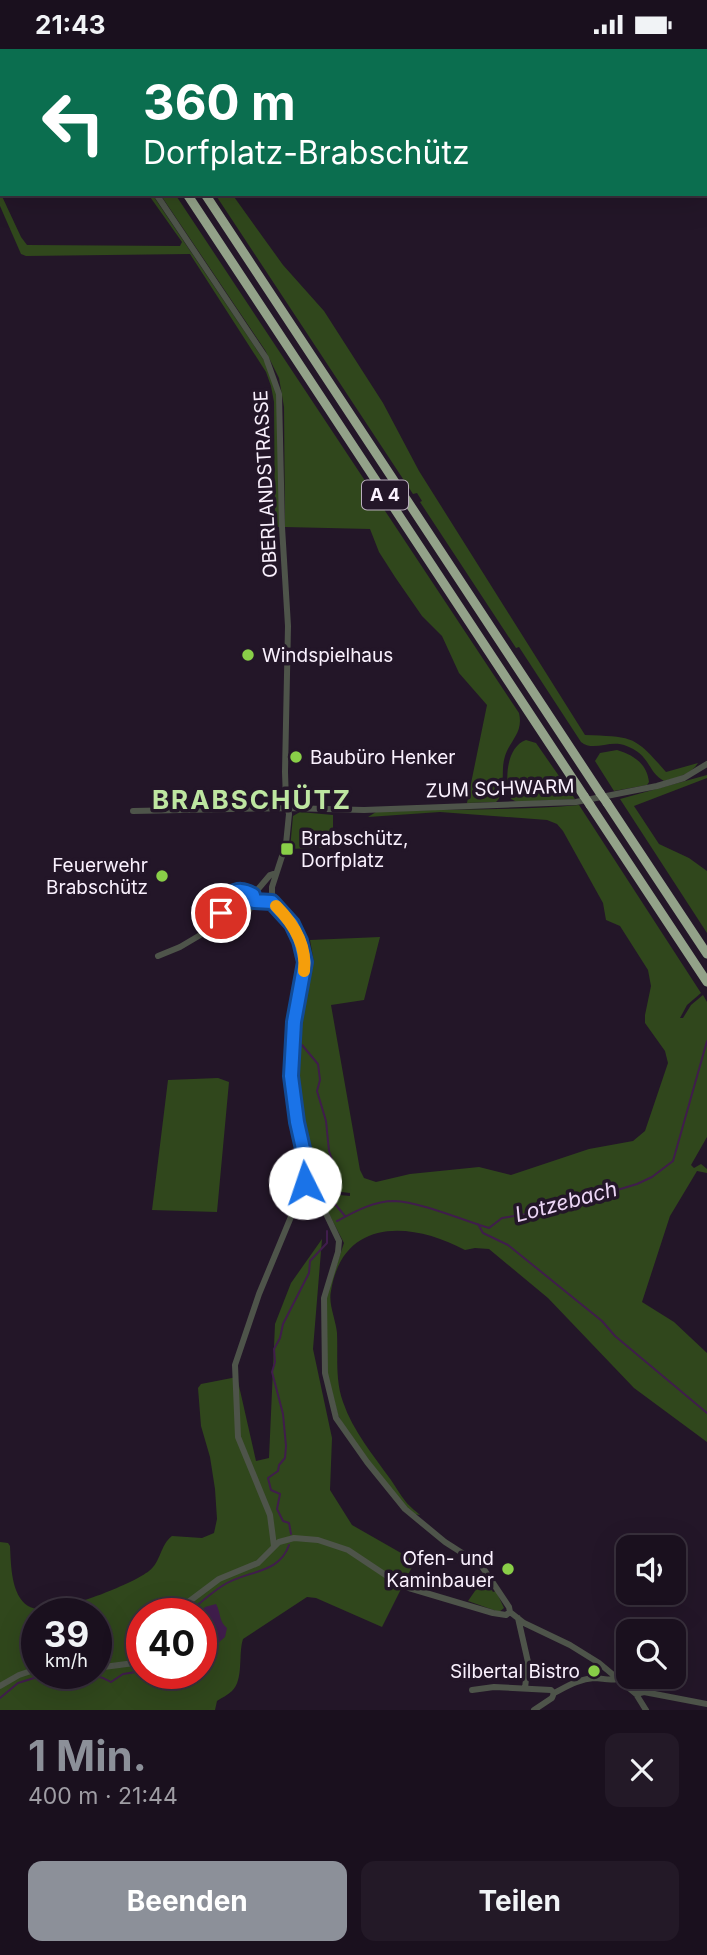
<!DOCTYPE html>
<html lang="de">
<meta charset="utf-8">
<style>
body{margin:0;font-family:Inter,sans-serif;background:#231927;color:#f1f3f6;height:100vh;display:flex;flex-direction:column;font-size:26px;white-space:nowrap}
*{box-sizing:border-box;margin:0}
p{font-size:23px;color:#9f9da4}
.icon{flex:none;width:38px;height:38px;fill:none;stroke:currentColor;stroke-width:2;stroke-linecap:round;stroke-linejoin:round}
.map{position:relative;height:1661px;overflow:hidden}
.side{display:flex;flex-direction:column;background:#1a101e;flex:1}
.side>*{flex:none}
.guide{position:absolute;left:0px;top:0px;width:707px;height:147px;box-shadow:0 7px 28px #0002,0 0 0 2px #38303c;background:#0b6e4f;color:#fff;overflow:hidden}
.tools{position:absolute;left:616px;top:1486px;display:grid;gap:14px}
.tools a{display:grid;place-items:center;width:70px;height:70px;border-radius:14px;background:#1a101e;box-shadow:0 7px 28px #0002,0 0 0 2px #38303c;font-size:35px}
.speed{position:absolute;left:21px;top:1549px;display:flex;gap:14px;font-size:35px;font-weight:700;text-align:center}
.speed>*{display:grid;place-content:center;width:91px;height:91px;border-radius:50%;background:#1a101e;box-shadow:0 7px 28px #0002,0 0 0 2px #38303c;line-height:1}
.speed small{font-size:18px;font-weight:400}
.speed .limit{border:10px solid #d22;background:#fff;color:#111}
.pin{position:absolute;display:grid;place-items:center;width:60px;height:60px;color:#fff;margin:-30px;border:4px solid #fff;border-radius:50%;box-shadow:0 2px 7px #0007}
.me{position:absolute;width:77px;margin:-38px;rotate:356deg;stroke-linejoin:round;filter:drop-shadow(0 0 5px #0008)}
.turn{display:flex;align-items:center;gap:24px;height:147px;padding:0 28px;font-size:32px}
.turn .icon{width:91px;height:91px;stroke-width:2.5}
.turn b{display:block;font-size:49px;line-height:60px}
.round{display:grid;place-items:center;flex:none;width:74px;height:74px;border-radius:14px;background:#231927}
.headline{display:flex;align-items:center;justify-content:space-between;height:119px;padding:0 28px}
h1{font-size:42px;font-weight:700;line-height:52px;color:#8c9099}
.cta{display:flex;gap:14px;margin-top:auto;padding:14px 28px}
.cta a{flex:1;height:80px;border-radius:14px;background:#8c9099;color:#fff;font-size:28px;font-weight:700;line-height:80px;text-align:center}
.cta a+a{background:#231927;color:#f1f3f6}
.status{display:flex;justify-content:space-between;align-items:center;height:49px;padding:0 35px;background:#1a101e;direction:ltr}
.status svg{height:19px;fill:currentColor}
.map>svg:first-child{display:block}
</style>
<div class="status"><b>21:43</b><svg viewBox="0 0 49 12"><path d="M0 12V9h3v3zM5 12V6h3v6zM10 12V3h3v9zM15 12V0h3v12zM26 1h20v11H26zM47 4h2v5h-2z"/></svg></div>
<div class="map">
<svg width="707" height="1661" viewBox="0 0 707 1661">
<rect width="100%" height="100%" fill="#231628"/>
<path fill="#30471c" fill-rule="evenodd" d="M0,143L21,188L27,196L180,197L182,193L148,145H152L265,313L277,346L280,478H275L274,353L271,337L266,323L190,205L26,207L21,205L0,157Z
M160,145H175L519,664C524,685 508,692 504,711C501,724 506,745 496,753L467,754L487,656L459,624L442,587L422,567L395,528L379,503L370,480L285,478L284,358L279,329L265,301Z
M215,145H232L283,216L324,262L383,354L419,422L585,686C633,688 634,686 666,723L698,714C692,725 676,729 664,732C647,723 651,705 624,696C609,691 593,703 581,693L519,598L516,599L420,453L422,452L417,444L413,445Z
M526,691L536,694L575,750L517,753L511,750C504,732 506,698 526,691Z
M617,701C634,706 647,715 649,733L647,736L614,742L595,712L600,704Z
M707,726V729L634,757L659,795L689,809L707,822V884L620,750Z
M579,756L701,944L687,956L680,969H683L691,956L703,946L707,953V1088L691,1116L694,1119L701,1115L707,1120V1124L697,1122L670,1167L642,1253L674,1273L707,1304V1393L634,1339L548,1249L489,1200L475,1199L465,1201C413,1173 343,1167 331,1242C328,1255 336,1271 337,1284C338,1308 335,1330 343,1353C353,1382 373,1406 391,1431C396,1438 400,1446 406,1453C410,1458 418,1464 420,1466L414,1465L406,1458L369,1412L344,1377L338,1366L327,1323L326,1248L344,1194L318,1144L350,1147V1144L316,1140C306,1104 295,1066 294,1028C292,990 300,952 307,915L314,914L310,891L380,888L364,951L331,956L360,1121L364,1129L376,1133L410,1125L479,1118L511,1126L589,1100L633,1092L645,1082L668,1014L665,1002L645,974V966L651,937L648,921L620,877L606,871L603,854L563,782L557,775L547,771L440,763L368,768L376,763C444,759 512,762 579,756Z
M300,763L333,766V798L290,800L293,767Z
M218,1029L229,1033L217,1163L152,1161L168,1031Z
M322,1190L313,1300L332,1389L330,1441L352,1476L415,1512L382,1578L316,1549L307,1548L243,1590C238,1605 244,1631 232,1642C228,1646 221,1649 217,1652L215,1661H0V1493L8,1494L10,1497C11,1516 11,1546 28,1557C48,1570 131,1536 149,1522C161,1513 160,1496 172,1487L202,1489L214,1484L217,1470L215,1440L210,1408L201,1377L198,1339L201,1335L237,1328L256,1412L269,1409L275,1275L291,1234ZM37,1564H96V1624H37ZM142,1564H201V1624H142Z
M486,1526L492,1536L490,1538L493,1543L496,1542L504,1559L499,1563L468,1552Z"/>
<path fill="#401d4c" d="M216,1555C221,1564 219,1573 227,1579L225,1588L218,1594C197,1585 205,1579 200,1564L205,1558Z"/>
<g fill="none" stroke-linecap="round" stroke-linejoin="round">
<path stroke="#401d4c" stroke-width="2" d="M302,996L318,1015L320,1031L317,1042L326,1072L329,1102L335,1119L334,1154L345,1167
M337,1172C354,1163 373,1152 394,1152C421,1153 462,1171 489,1179L502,1169L551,1161L637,1135L652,1128L673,1112L707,992
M478,1175L483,1184L508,1196L602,1272L615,1287L707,1364
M291,1485L289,1474L283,1472L277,1460L280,1445L271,1441L268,1429L278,1422L279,1416L285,1409L286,1397L283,1365L272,1323L275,1313L274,1300L280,1289L283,1275L309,1224L310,1212L327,1194V1182
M188,1564C199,1555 211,1544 222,1537C245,1521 279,1526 289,1496
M64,1624C83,1628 96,1623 111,1633L123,1625L142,1622
M0,1649L18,1634L50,1624"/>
<path stroke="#4e544a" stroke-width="6" d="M23,0L26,2
M639,0L640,2
M705,87L707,90
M156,145L266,309L279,345L282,478L288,577L285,723L286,752L289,765L286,795L272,838V853
M133,762L288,759L364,761L576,753L657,737L684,729L707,715
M272,853L292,875L300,892L305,913L294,973L291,1011L293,1048L310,1131L339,1192L338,1203L324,1249L325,1324L336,1369L367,1413L405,1460L445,1493L481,1516L509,1558L510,1563L524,1574L570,1596L599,1614L636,1645L646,1661
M272,853L254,852L253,846L270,826L276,824
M248,863L254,852
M158,907L180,898L202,885L207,876L225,861L229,846C238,840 244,841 253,846
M274,1497L270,1466L238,1388L235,1316L259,1245L305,1134L310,1131
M177,1564L183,1557L219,1530L258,1514L279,1493L294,1489L318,1491L348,1501L396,1533L409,1539L493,1564L506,1566L510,1563
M518,1569L528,1613L525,1639
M96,1619L142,1613
M0,1637L19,1626L37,1620
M472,1641L494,1638L551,1641L554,1644
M636,1645L644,1643L707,1655
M534,1661L552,1649L554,1644C566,1638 579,1630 594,1629C602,1629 609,1632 617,1630"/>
<path stroke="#93a289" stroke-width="9" d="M93,0L94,2
M111,0L112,2
M187,145L584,747
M205,145L600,744
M607,754L707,905
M590,756L707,933"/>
<path stroke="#93a289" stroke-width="9" d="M600,744L607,754
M584,747L590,756"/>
</g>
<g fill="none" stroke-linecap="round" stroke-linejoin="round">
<defs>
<path id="route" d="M221,864L225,861L229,846C238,840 244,841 253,846L254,852L272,853L292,875L300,892L305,913L294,973L291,1027L297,1073L310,1131L305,1134"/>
</defs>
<use href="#route" stroke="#114b97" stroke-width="18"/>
<use href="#route" stroke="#1a73e8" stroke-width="12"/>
<path stroke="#f59e0b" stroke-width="12" d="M276,857C293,874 307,896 304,922"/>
</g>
<g fill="#89ce48" stroke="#231628" stroke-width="2.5">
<circle cx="248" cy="606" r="7"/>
<circle cx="296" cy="708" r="7"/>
<rect x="280" y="793" width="14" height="14" rx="3.5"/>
<circle cx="162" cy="827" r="7"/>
<circle cx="508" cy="1520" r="7"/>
<circle cx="594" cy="1622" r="7"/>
</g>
<g text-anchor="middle" stroke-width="7" stroke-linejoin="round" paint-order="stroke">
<rect fill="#231628" stroke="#baafbe" stroke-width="2" x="362" y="431.5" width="46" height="29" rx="5"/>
<g font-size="18" font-weight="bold" fill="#faf1fe">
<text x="385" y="452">A 4</text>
</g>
<g font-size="19" fill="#faf1fe" stroke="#231628">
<text transform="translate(265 435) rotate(-93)" y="7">OBERLANDSTRASSE</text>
<text transform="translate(500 739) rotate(-2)" y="7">ZUM SCHWARM</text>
</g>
<g font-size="19" fill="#faf1fe" stroke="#231628" text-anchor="start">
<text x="262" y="613">Windspielhaus</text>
<text x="310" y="715">Baubüro Henker</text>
<text x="301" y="796">Brabschütz,<tspan x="301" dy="22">Dorfplatz</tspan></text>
<text x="148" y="823" text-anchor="end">Feuerwehr<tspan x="148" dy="22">Brabschütz</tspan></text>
<text x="494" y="1516" text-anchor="end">Ofen- und<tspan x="494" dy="22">Kaminbauer</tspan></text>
<text x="580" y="1629" text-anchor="end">Silbertal Bistro</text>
</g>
<g font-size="21" font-style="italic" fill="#ecd6f5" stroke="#231628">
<text transform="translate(566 1153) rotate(-15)" y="7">Lotzebach</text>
</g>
<g font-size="26" font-weight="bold" letter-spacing="2" fill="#bee6a1" stroke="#231628">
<text x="252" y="760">BRABSCHÜTZ</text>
</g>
</g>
</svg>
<div class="tools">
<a><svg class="icon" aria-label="sound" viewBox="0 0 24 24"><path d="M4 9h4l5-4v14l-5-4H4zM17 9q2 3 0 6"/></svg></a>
<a><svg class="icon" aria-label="search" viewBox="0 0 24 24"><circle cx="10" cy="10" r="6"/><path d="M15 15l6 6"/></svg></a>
</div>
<div class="speed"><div>39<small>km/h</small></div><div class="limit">40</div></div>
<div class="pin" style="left:221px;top:864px;background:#d93025"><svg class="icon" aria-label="arrive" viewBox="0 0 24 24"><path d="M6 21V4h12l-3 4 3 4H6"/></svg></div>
<svg class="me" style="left:305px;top:1134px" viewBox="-20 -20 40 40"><circle r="19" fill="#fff"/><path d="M0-13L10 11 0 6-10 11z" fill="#1a73e8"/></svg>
<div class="guide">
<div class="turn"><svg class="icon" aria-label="left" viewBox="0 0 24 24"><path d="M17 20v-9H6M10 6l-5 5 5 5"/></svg><div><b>360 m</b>Dorfplatz-Brabschütz</div></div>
</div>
</div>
<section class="side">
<div class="headline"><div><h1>1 Min.</h1><p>400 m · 21:44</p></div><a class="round"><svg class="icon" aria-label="close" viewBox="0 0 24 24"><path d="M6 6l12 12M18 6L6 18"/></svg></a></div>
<div class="cta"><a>Beenden</a><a>Teilen</a></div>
</section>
